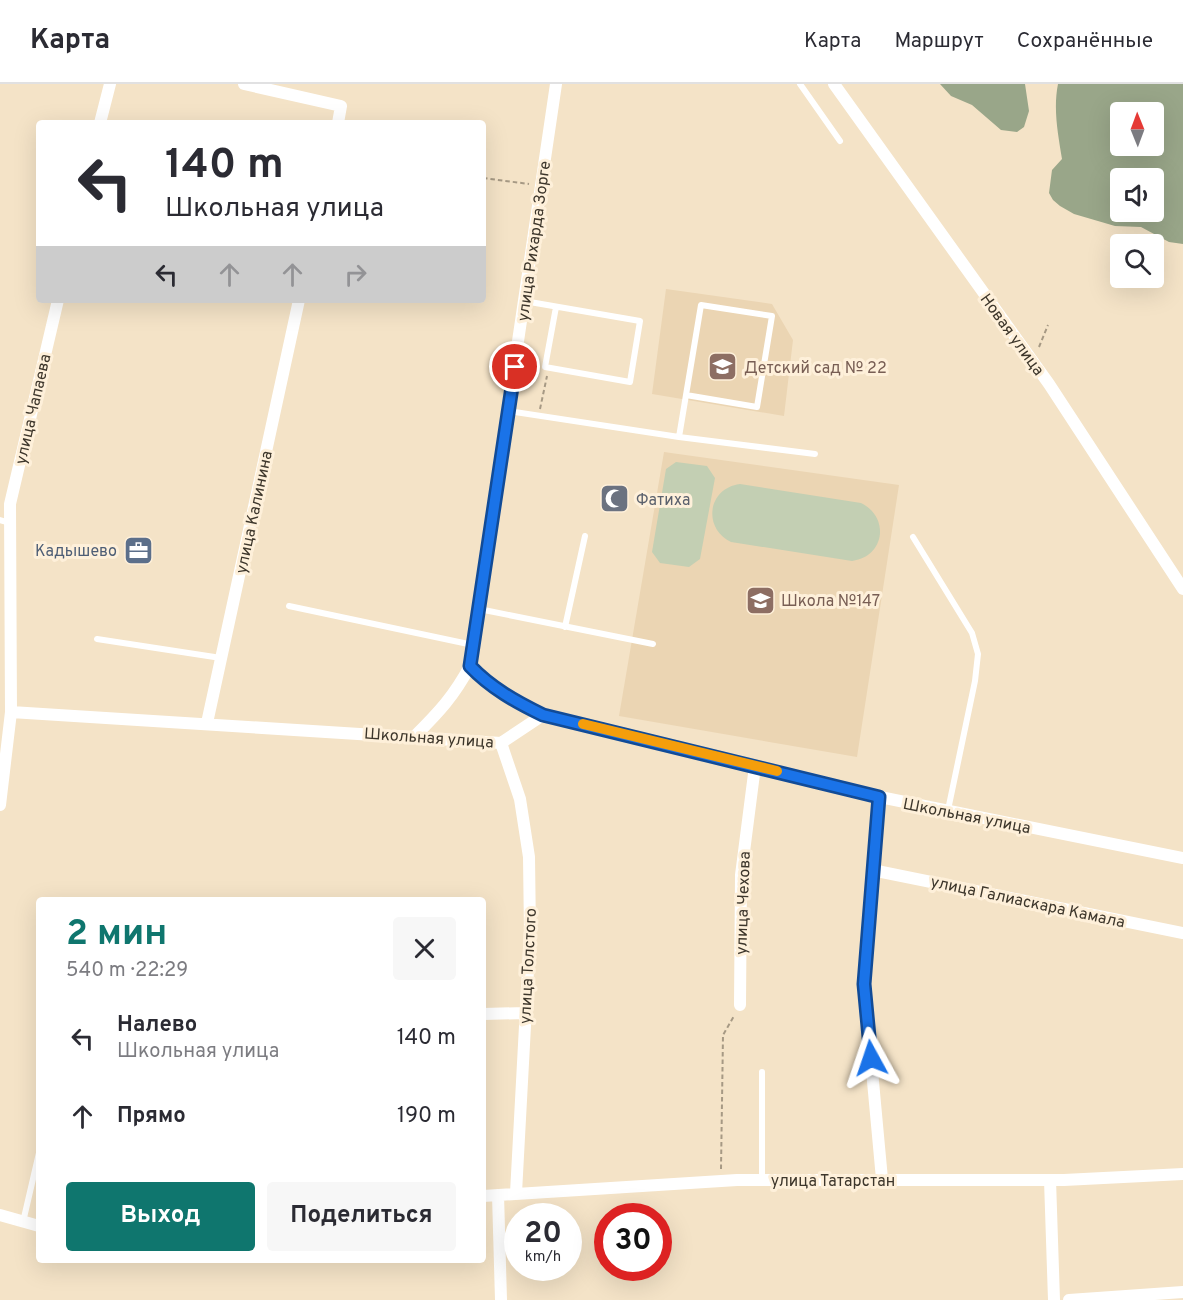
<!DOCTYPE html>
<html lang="ru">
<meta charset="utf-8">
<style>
body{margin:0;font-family:Overpass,sans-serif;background:#f7f7f7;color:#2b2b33;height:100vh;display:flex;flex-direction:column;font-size:22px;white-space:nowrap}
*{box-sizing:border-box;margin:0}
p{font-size:20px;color:#7c7c81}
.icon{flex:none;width:33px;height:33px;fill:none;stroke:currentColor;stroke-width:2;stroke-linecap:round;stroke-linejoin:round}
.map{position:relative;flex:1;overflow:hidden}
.sheet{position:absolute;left:36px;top:813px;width:450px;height:366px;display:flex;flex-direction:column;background:#fff;border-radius:6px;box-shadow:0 6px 24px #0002}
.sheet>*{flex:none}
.hud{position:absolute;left:36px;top:36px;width:450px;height:183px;border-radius:6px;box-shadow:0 6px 24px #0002;background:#fff;color:#2b2b33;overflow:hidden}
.needle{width:39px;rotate:359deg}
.fabs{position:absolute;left:1110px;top:18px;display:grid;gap:12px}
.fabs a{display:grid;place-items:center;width:54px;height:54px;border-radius:6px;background:#fff;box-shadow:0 6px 24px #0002;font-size:30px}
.speed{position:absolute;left:504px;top:1119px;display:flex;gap:12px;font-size:30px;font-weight:700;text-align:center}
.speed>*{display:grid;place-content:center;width:78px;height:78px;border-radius:50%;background:#fff;box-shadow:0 6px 24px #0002;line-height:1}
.speed small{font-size:15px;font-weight:400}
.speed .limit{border:9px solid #d22;background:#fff;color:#111}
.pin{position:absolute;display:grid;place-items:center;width:51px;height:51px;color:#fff;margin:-26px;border:3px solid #fff;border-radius:50%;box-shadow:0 2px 6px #0007}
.me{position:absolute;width:66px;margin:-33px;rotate:355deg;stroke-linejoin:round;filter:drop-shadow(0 0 4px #0008)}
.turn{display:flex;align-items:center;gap:21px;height:126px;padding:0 30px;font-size:27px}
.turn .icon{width:78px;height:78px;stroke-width:2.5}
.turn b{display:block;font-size:42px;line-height:51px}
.lanes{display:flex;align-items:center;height:57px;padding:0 30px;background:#0003;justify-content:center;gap:30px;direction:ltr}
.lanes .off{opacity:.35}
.round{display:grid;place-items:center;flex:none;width:63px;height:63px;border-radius:6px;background:#f7f7f7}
.headline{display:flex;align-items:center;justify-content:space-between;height:102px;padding:0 30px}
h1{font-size:36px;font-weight:700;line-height:45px;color:#0f766e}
.primary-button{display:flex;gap:12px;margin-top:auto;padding:12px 30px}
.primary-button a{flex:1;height:69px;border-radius:6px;background:#0f766e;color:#fff;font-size:24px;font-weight:700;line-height:69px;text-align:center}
.primary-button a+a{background:#f7f7f7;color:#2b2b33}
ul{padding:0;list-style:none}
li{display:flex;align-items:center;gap:18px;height:78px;padding:0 30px}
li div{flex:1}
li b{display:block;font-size:22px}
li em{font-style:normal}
header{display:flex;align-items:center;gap:36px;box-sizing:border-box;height:84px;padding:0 30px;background:#fff;border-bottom:2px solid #e1e1e2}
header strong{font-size:28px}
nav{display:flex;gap:33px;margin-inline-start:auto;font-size:21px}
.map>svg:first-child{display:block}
</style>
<header>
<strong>Карта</strong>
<nav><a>Карта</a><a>Маршрут</a><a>Сохранённые</a></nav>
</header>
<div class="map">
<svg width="1183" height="1216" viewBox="0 0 1183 1216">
<rect width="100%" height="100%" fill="#f4e3c7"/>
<path fill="#ebd5b3" d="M666,205L772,220L793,256L784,332L652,310Z
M664,368L899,401L857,673L619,632Z"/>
<path fill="#c3cfb3" d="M676,378L707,382L715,394L700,475L689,483L660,479L652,468L666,385Z
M740,400L861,419C890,433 885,473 852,477L731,458C702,444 708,404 740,400Z"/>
<path fill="#99a689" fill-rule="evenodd" d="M940,0H1025L1029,27L1024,43L1017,48L1001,46L972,21L951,12Z
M1058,0H1183V160L1169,158L1141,143L1115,142L1074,130L1060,122L1053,116L1049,109L1052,86L1062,75C1058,50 1053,25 1058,0ZM1120,28H1154V62H1120ZM1120,94H1154V128H1120Z"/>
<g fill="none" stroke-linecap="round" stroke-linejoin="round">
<path stroke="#a69984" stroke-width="2" stroke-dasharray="4.5 3" stroke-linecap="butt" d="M483,94L529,100
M1039,263L1048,241
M540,325L547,292
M721,1085L723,951L734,932"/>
<path stroke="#fff" stroke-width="6" d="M800,0L840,57
M524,217L640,237L630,298L545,283L556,223
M508,327L679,353L815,370
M679,353L701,221L772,232L757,323L686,311
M0,436L10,439
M913,453L972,549L978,570L975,597L948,726
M289,522L473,561
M479,525L653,560
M565,543L585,452
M97,555L221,574
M762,988V1096
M23,1138L39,1069"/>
<path stroke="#fff" stroke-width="12" d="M244,0L341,22L338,39
M834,0L1049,300L1183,505
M100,39L110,0
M470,582C490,605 516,618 543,631
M11,628L501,659L543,631L880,713L1183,774
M207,639L299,216
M415,652C439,628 454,612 470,582L556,0
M501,659L520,715L529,773L530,849L516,1109
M880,713L864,900L882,1095
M0,721L11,628L10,420L58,216
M872,786L1183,849
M740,921L741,791L755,682
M483,930L525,929
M1050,1096L1054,1216
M498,1111L501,1216
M483,1112L737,1096H1064L1183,1090
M0,1131L39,1142
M1069,1216L1183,1208"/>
</g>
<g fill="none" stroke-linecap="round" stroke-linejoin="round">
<defs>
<path id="route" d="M515,283L470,582C491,604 516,618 543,631L879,713L864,900L871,974"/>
</defs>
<use href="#route" stroke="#114b97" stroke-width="15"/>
<use href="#route" stroke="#1a73e8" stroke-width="10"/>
<path stroke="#f59e0b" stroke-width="10" d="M583,640L777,687"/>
</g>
<defs>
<symbol id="school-square" viewBox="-11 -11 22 22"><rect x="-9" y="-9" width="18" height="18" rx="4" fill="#8d6e63" stroke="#fef0da"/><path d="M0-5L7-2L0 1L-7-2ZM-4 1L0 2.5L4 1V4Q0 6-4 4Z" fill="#fff"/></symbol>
<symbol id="mosque-square" viewBox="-11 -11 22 22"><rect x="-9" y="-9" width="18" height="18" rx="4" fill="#6b7280" stroke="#fef0da"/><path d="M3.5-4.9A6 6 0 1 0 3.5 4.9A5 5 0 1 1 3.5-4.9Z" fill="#fff"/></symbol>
<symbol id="office-square" viewBox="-11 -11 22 22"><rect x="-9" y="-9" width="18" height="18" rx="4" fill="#5c6f8a" stroke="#fef0da"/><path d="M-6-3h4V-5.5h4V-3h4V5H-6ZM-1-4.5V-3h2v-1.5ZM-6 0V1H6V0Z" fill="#fff"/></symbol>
</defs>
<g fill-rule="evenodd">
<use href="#school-square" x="706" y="266" width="33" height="33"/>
<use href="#mosque-square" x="598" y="398" width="33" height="33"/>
<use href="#office-square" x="122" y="450" width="33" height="33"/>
<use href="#school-square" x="744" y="500" width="33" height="33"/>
</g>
<g text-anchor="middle" stroke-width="6" stroke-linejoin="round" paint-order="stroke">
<g font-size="16" fill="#3d362b" stroke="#fef0da">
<text transform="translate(533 157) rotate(-82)" y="6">улица Рихарда Зорге</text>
<text transform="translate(1013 250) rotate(54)" y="6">Новая улица</text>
<text transform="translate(32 325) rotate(-77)" y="6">улица Чапаева</text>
<text transform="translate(253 428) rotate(-78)" y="6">улица Калинина</text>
<text transform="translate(429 653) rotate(4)" y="6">Школьная улица</text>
<text transform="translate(967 731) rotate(11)" y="6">Школьная улица</text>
<text transform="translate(1028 817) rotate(12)" y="6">улица Галиаскара Камала</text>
<text transform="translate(742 819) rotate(-88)" y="6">улица Чехова</text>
<text transform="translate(527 882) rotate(-87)" y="6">улица Толстого</text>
<text x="833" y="1102">улица Татарстан</text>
</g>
<g font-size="16" fill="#785e54" stroke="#fef0da" text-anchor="start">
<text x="744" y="289">Детский сад № 22</text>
<text x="781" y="522">Школа №147</text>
</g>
<g font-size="16" fill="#5b616d" stroke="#fef0da" text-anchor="start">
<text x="636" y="421">Фатиха</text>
</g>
<g font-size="16" fill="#4e5e75" stroke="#fef0da" text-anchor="end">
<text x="117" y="472">Кадышево</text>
</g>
</g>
</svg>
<div class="fabs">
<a><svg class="needle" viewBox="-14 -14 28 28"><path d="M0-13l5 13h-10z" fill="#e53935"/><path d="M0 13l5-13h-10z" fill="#7c7c81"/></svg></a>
<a><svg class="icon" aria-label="sound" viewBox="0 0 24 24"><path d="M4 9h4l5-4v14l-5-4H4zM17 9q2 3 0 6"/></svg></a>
<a><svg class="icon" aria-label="search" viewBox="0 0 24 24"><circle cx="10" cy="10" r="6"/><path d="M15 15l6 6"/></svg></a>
</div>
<div class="speed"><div>20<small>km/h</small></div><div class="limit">30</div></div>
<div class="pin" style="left:515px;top:283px;background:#d93025"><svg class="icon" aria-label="arrive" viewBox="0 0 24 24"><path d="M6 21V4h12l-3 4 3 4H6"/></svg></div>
<svg class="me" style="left:871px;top:974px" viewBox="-20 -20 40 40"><path d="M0-17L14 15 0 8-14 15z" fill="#1a73e8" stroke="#fff" stroke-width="4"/></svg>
<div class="hud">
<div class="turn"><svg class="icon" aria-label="left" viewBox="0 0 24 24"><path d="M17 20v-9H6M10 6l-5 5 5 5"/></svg><div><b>140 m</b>Школьная улица</div></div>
<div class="lanes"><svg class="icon" aria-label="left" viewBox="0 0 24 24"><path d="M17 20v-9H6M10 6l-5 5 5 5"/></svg><svg class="icon off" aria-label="ahead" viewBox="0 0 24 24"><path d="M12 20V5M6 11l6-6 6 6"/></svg><svg class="icon off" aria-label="ahead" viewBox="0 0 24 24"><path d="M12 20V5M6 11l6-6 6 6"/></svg><svg class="icon off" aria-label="right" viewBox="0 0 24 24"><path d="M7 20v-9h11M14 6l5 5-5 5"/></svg></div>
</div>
<section class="sheet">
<div class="headline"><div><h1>2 мин</h1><p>540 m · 22:29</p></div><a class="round"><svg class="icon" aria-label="close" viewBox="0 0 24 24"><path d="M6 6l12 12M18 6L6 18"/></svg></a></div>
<ul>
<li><svg class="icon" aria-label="left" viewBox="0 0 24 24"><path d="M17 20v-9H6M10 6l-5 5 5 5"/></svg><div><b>Налево</b><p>Школьная улица</p></div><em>140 m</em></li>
<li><svg class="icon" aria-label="ahead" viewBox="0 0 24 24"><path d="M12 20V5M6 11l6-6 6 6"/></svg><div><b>Прямо</b></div><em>190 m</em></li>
</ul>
<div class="primary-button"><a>Выход</a><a>Поделиться</a></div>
</section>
</div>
